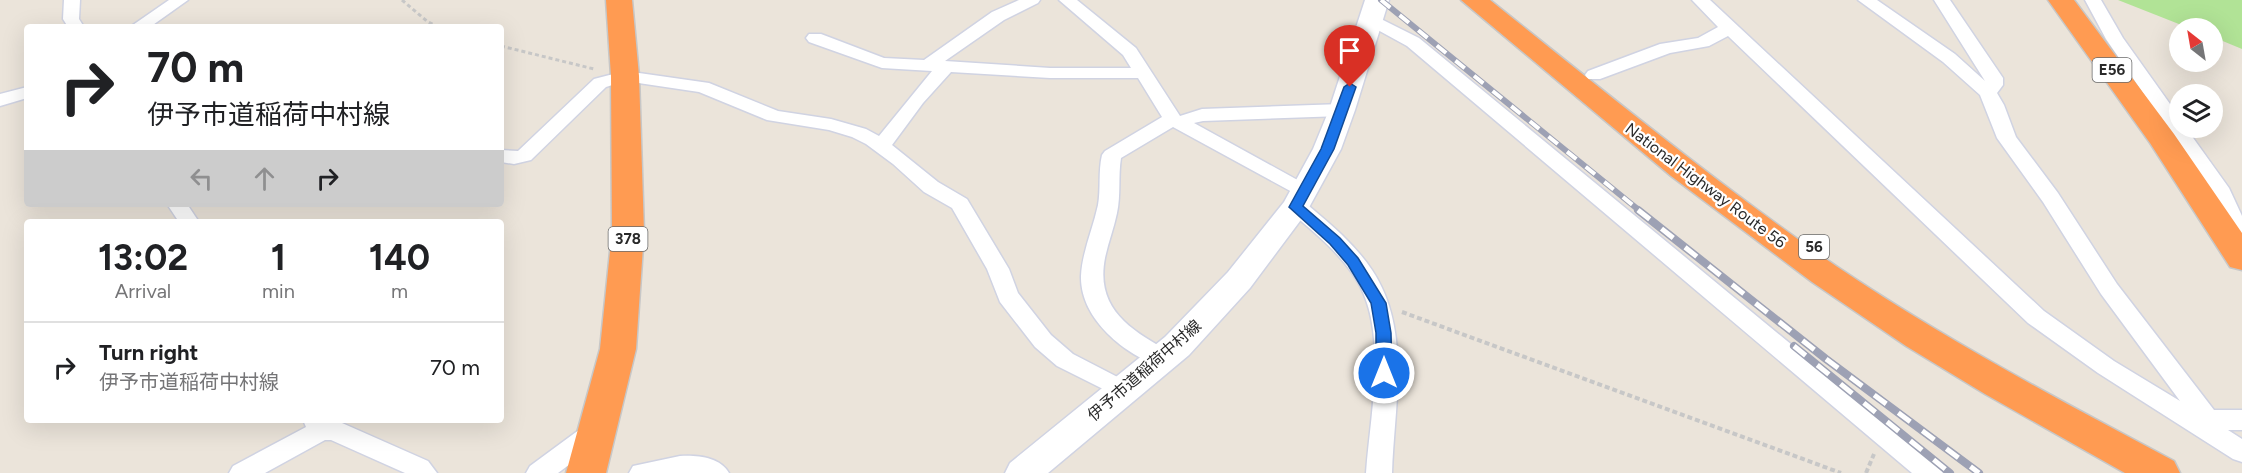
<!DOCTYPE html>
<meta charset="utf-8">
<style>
body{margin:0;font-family:Figtree,"Noto Sans JP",sans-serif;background:#f2f2f2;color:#202124;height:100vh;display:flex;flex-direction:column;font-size:22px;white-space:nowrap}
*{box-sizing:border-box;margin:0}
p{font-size:20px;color:#757577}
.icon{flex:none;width:33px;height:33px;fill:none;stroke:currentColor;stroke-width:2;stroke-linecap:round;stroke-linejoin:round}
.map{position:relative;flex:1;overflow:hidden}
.sheet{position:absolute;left:24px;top:219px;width:480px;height:204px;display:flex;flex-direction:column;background:#fff;border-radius:6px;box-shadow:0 6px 24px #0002}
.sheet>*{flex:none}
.top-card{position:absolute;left:24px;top:24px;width:480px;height:183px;border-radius:6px;box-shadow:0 6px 24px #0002;background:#fff;color:#202124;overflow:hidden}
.needle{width:39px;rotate:329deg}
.buttons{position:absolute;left:2169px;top:18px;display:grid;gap:12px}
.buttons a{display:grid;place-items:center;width:54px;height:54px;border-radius:50%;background:#fff;box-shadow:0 6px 24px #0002;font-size:30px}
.pin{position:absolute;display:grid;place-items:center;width:51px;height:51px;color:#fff;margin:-62px -26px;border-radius:50% 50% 50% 0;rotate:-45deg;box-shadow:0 0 6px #0007}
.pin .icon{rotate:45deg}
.me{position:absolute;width:66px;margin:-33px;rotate:0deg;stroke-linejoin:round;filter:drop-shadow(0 0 4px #0008)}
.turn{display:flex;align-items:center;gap:21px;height:126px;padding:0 24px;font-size:27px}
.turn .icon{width:78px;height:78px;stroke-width:2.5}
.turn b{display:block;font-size:42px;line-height:51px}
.lanes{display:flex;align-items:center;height:57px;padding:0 24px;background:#0003;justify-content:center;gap:30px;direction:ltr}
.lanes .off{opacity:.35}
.eta{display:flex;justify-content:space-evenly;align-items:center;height:102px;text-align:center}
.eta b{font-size:36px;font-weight:700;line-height:42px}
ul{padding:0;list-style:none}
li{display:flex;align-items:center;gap:18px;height:90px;padding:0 24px;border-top:2px solid #e0e0e0}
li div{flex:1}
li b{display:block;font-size:22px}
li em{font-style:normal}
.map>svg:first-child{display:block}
</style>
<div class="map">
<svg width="2242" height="473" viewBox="0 0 2242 473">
<rect width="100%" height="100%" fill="#ebe4da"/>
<path fill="#b1e396" d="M2118,0H2242V49L2213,37L2212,28H2189Z"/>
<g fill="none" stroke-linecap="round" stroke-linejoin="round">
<defs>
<path id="street" d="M64,0H80L79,19L84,27H68L63,19Z
M169,0H188L150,27H130Z
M1019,0H1040L1038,3L1004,20L945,61L1050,68H1131L1123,55L1059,0H1077L1136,48L1180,116L1202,109L1342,104L1349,106L1351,110L1349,114L1342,116L1203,121L1194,123L1312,188L1315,193L1312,198L1305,199L1173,127L1121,158C1118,176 1121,195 1117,213C1114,228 1108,243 1105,258C1095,309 1131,330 1170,352L1174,358L1170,364L1162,367C1125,355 1080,319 1081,276C1082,252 1093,229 1098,205C1101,189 1098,172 1102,155L1105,151L1162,117L1138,78H1050L951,72L923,103L892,145L938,182L967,199L1009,269L1018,293L1051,335L1073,354L1131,384L1135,390L1131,396L1123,399L1057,366L1035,347L1000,302L987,269L952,208L924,192L893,164L866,144L852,137L829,130L767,120L699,92L625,81L606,87L531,160L514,164L501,162V150L518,151L594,79L625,71L709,83L778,111L831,119L866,129L879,136L932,71L882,68L809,42L806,38L809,34H821L884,58L924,60L992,12Z
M1692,0H1710L2044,311L2114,361L2180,401L2101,294L2043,202L1997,138L1980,95L1943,62L1858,0H1877L1955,54L1985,81L1934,0H1950L2003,78V85L1997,93L2004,105L2016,137L2058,193L2117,284L2214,410H2242V430H2228L2242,439V462L2233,459L2098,373L2028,323L1728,36L1709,46L1670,53L1600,79H1588L1585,75L1588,71L1660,44L1698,38L1718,27Z
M2085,0H2101L2123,38L2180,118V128H2186L2229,188L2242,216V238L2235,236L2222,218L2209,189L2106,39Z
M1371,14L1419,38L1939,466L1943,473H1912L1407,46L1365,23L1363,19Z
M27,87V98L0,106V94Z
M1296,199L1303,201C1328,222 1354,243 1372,270C1412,330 1394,406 1392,473H1366C1370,414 1389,332 1356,279C1339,252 1313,231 1289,211L1286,206L1289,201Z
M167,204H187L199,222H179Z
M303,420H333L342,423L428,461L437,473H405L331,440H325L265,473H229L233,466L306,427Z
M596,421L605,424L608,431L605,438L558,473H526L530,466L587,424Z
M680,456C697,455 720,457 729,473H629L633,466Z"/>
<path id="secondary" d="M1365,0H1389L1355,110L1341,149L1306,213L1250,288L1189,355L1048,473H1005L1010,463L1165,337L1228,272L1284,202L1313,149L1329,110Z"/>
<path id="highway" d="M606,0H632L639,76L644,232L636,349L606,473H566L600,349L612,232L611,76Z
M1461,0H1490C1604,91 1716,183 1836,266C1944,339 2059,400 2174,461L2180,473H2125L1985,394L1906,346L1812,282L1671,176Z
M2048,0H2074L2174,134L2242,233V270L2230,267L2150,143Z"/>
</defs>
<use href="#street" stroke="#d0d3e2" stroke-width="3"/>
<use href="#secondary" stroke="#d0d3e2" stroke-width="3"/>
<use href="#highway" stroke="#c7c7c7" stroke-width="3"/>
<path stroke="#c7c7c7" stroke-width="3" stroke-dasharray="4 3" stroke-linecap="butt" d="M402,0L428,22L438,27
M501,46L594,69"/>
<path stroke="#c7c7c7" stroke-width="4" stroke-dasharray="5 3" stroke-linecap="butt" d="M1402,312L1841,473
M1866,473L1874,454"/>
<use href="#street" fill="#fff" fill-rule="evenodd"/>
<use href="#secondary" fill="#fff" fill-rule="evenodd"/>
<use href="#highway" fill="#ff9b52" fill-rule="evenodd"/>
<defs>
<path id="rail-far1" d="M1381,0L1640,211"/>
<path id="rail" d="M1638,210L1826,359L1979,473
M1794,346L1950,473"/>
</defs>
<use href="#rail-far1" stroke="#9da1b4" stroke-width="6"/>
<use href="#rail" stroke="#9da1b4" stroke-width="8"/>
<use href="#rail-far1" stroke="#fff" stroke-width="4" stroke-dasharray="12" stroke-linecap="butt"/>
<use href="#rail" stroke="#fff" stroke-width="5" stroke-dasharray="15" stroke-linecap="butt"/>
</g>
<path fill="#1a73e8" stroke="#114b97" stroke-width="1.5" d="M1350,83L1356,87L1334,149L1303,206L1340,238L1358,258L1386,303L1391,333L1392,373L1389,377H1379L1376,373V333L1371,303L1348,265L1330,244L1289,207L1321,149L1344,87Z"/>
<g text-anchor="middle" stroke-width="4.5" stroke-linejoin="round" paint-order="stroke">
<g fill="#fff" stroke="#696969" stroke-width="1.5">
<rect x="2092.5" y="58" width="39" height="24" rx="4.5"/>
<rect x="608.5" y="227" width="39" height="24" rx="4.5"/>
<rect x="1799" y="235" width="30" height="24" rx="4.5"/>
</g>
<g font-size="15" font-weight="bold" fill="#292929">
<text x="2112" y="75">E56</text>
<text x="628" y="244">378</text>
<text x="1814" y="252">56</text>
</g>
<g font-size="16" fill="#292929" stroke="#fff">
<text transform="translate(1706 185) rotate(37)" y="6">National Highway Route 56</text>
<text transform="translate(1144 370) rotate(-41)" y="6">伊予市道稲荷中村線</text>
</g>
</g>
</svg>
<div class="buttons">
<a><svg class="needle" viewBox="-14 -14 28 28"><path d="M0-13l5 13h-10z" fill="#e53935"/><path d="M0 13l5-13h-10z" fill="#757577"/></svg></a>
<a><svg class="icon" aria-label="layers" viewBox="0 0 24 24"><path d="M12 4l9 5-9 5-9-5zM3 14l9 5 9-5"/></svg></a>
</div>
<div class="pin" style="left:1350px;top:87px;background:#d93025"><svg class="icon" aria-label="arrive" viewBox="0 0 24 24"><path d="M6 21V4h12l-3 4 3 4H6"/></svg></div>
<svg class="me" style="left:1384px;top:373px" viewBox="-20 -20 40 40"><circle r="17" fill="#1a73e8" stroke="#fff" stroke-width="3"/><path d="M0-11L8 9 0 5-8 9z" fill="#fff"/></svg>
<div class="top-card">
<div class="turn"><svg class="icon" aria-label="right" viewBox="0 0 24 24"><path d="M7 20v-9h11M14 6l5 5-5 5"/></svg><div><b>70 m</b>伊予市道稲荷中村線</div></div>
<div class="lanes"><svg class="icon off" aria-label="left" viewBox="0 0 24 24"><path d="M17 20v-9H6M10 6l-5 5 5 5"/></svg><svg class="icon off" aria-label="ahead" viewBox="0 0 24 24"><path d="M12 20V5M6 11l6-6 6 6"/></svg><svg class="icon" aria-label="right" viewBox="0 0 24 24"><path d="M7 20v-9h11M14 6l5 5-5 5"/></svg></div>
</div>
<section class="sheet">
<div class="eta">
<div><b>13:02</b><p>Arrival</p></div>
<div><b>1</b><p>min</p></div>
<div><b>140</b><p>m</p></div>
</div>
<ul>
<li><svg class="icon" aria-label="right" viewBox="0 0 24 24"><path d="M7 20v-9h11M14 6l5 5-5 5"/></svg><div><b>Turn right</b><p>伊予市道稲荷中村線</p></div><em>70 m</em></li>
</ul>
</section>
</div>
